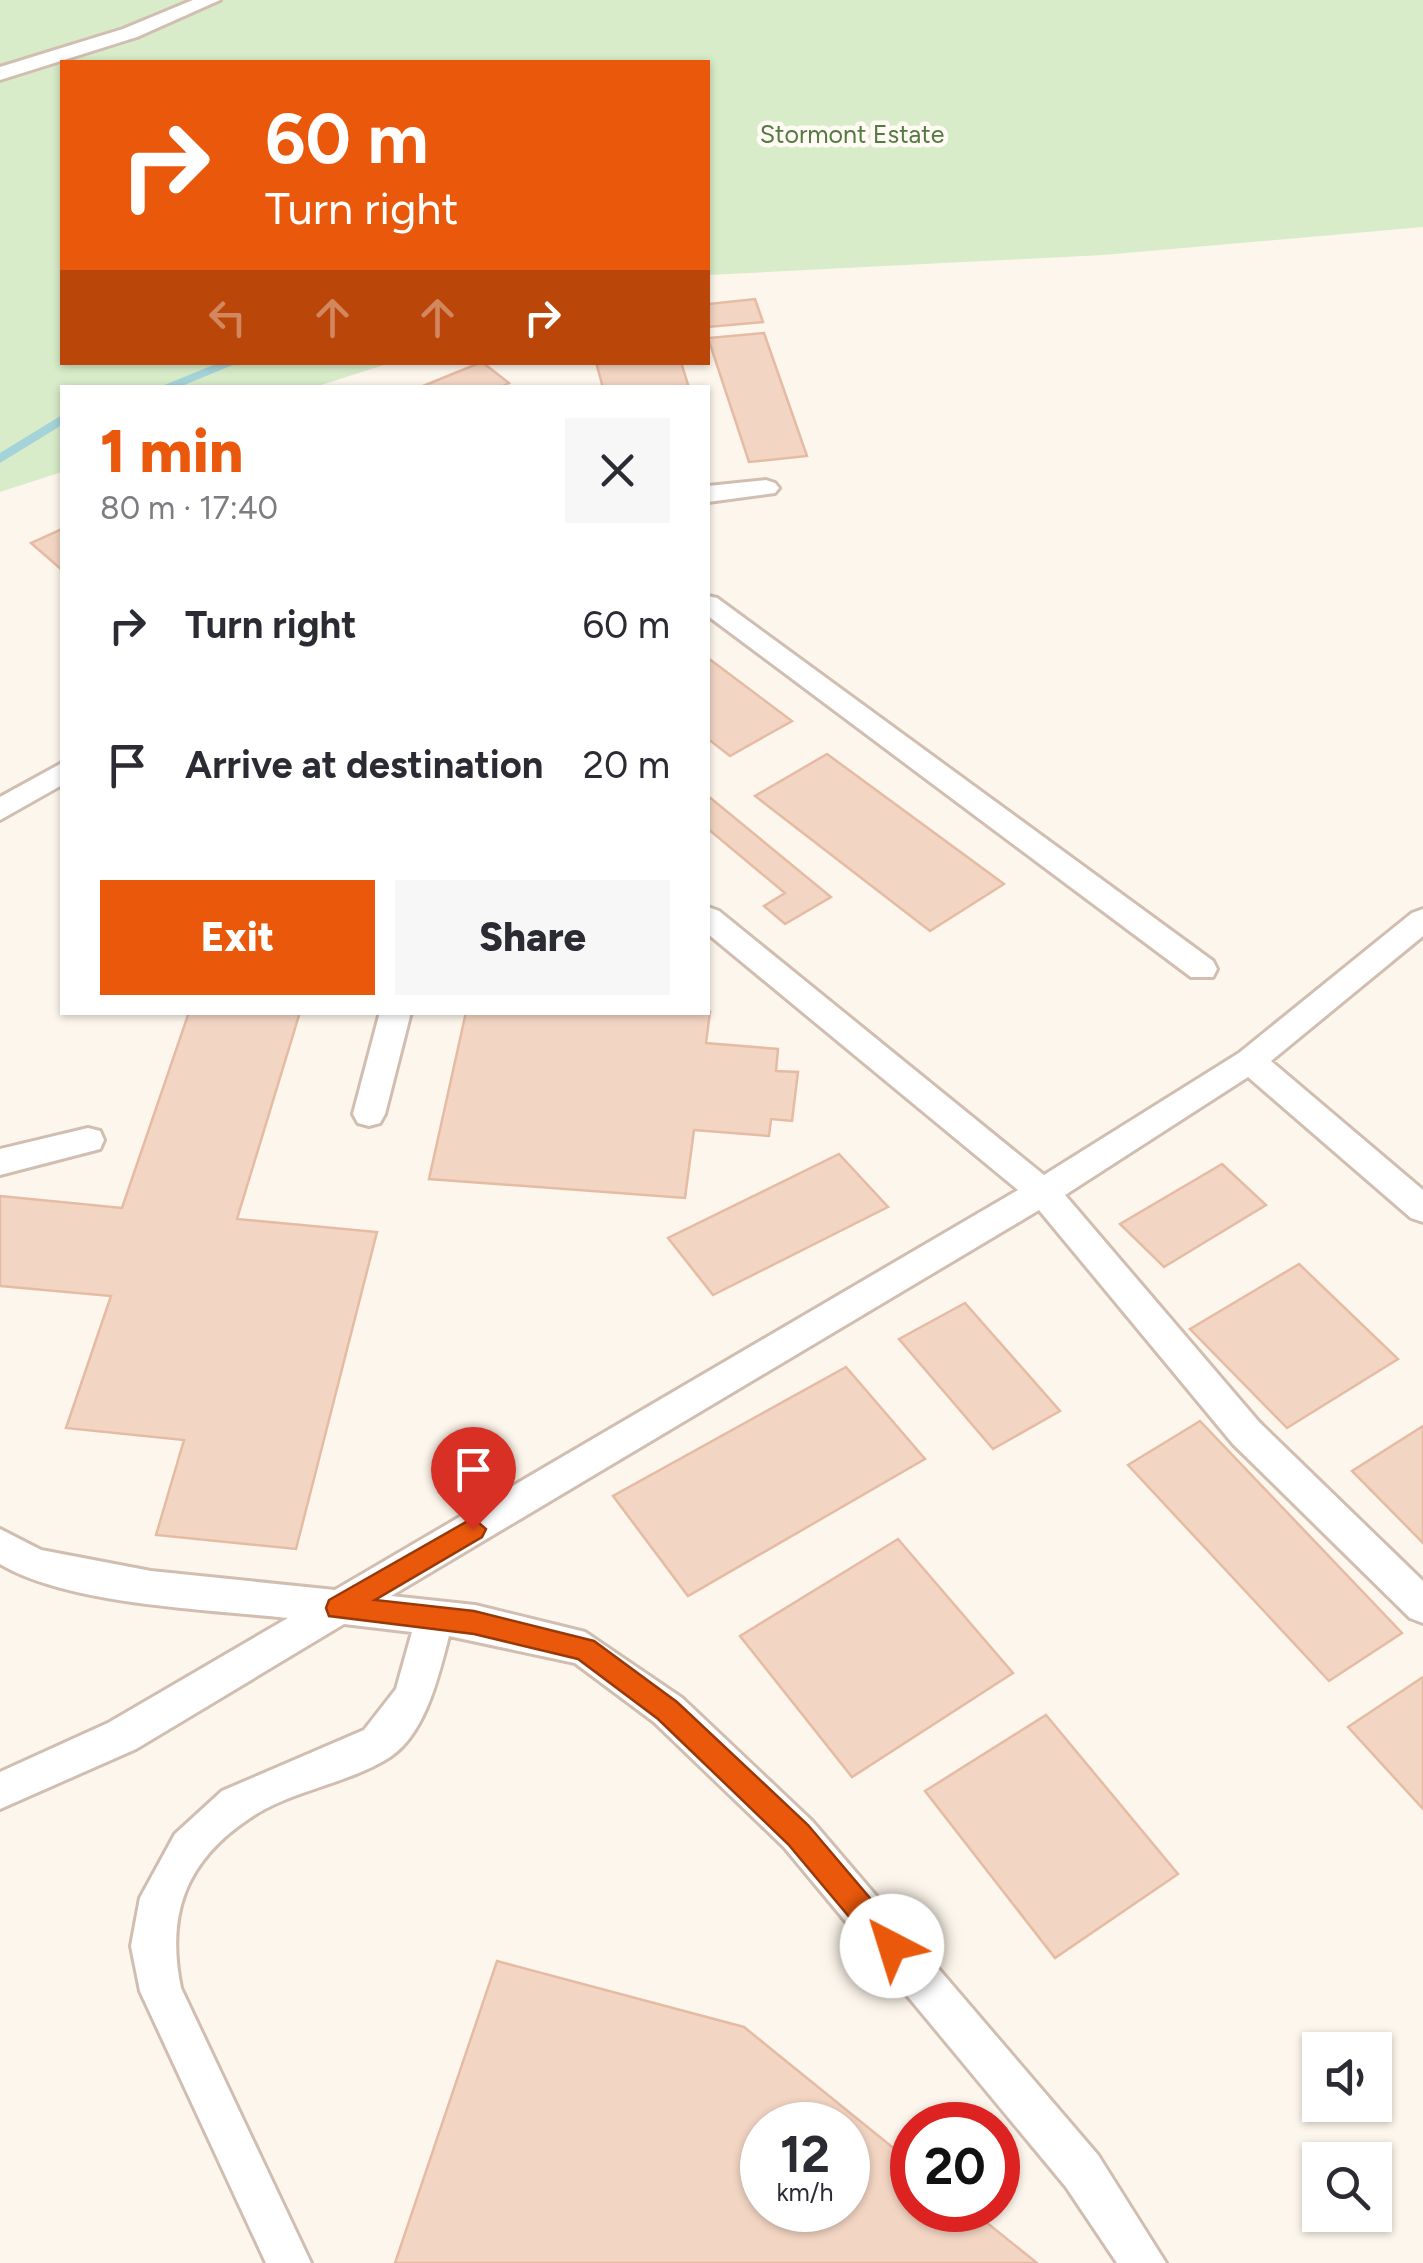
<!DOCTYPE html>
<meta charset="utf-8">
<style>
body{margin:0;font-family:Figtree,sans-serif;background:#f7f7f7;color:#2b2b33;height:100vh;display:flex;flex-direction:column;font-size:38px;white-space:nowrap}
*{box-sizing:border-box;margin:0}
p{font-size:32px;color:#7c7c81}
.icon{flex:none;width:55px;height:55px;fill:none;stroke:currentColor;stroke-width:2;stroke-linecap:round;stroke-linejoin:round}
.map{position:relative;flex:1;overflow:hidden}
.side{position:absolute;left:60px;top:385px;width:650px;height:630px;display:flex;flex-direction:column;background:#fff;border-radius:0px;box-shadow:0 2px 8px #0004}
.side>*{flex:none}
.banner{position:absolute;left:60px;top:60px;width:650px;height:305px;border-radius:0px;box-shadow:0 2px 8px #0004;background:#ea580c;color:#fff;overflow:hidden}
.fabs{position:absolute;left:1302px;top:2032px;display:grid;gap:20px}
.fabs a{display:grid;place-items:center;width:90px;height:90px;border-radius:0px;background:#fff;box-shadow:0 2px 8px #0004;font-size:50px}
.speed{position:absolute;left:740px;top:2102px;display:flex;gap:20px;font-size:50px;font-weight:700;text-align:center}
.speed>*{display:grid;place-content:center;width:130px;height:130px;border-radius:50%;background:#fff;box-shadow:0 2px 8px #0004;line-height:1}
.speed small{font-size:25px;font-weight:400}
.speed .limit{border:15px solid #d22;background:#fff;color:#111}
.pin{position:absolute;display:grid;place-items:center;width:85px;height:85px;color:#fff;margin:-102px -42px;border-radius:50% 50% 50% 0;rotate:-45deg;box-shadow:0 0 10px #0007}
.pin .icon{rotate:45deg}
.me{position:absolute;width:110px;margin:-55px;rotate:320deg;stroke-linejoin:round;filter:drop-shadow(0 0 8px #0008)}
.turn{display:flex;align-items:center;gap:35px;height:210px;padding:0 40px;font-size:45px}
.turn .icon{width:130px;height:130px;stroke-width:2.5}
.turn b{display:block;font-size:70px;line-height:85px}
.lanes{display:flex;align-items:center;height:95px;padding:0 40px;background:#0003;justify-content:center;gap:50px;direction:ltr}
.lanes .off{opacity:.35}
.round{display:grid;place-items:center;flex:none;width:105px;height:105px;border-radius:0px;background:#f7f7f7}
.summary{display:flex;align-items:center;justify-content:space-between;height:170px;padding:0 40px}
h1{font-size:60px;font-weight:800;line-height:75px;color:#ea580c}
.cta{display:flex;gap:20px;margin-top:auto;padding:20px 40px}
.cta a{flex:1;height:115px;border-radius:0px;background:#ea580c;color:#fff;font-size:40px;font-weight:800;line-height:115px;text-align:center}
.cta a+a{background:#f7f7f7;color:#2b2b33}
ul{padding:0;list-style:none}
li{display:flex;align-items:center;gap:30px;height:140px;padding:0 40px}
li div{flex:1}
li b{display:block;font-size:38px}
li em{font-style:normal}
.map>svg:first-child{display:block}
</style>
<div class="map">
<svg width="1423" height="2263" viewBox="0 0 1423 2263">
<rect width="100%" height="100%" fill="#fdf6ec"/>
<path fill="#d8ecc9" d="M0,0H1423V227L1103,255L708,275V62H62V362L390,363L315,387L62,388V472L0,492Z"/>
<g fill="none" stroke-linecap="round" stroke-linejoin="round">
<path fill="#a5d3da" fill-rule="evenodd" d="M221,362H240L177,388H157Z
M62,415V425L0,463V453Z"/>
</g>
<path fill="#f3d5c3" stroke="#e6bba3" stroke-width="2.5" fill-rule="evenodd" d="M755,299L763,322L708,327V304Z
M764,333L807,456L749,462L708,338Z
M482,362L509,383L499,388H418Z
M596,362H681L689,388H603Z
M62,529V570L31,543Z
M708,658L792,721L730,756L708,739Z
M827,754L1004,884L930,931L755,796Z
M708,796L831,897L785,924L764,906L785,893L708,829Z
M189,1012H300L237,1219L377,1232L296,1549L156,1535L184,1440L66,1428L111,1296L0,1286V1196L122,1208Z
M466,1012H710L706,1043L778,1049L776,1071L798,1072L792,1121L771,1119L769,1136L694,1130L685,1198L429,1179Z
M839,1154L888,1207L713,1295L668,1238Z
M1222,1164L1266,1205L1164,1267L1120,1224Z
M1299,1264L1398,1359L1287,1428L1190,1329Z
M965,1303L1060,1411L993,1449L899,1339Z
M846,1367L925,1459L688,1596L613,1496Z
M1200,1421L1402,1633L1329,1681L1128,1465Z
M1423,1426V1543L1352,1471Z
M898,1539L1013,1673L852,1777L740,1636Z
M1423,1677V1809L1348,1727Z
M1046,1715L1178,1874L1055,1958L925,1791Z
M497,1961L744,2027L912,2163V2210H971L1037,2263H395ZM762,2125H848V2210H762Z"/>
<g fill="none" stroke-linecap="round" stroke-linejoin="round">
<defs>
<path id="service" d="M193,0H220L137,37L0,80V67L123,29Z
M766,480L775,483L779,488L775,493L708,502V486Z
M708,596L717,598L1213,961L1217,969L1213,977H1191L708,616Z
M62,763V785L0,820V797Z
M708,907L719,911L1044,1175L1239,1053L1412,913L1423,909V936L1271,1061L1423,1190V1222L1411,1218L1248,1077L1065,1195L1259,1422L1423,1581V1623L1410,1618L1233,1444L1039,1210L391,1596L475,1605L585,1632L682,1698L812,1821L1098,2155L1166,2263H1117L1066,2187L784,1847L654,1722L575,1663L449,1636C439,1674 426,1733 390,1757C348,1784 291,1790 250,1818C185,1861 166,1915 181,1988L311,2263H266L140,1991L131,1946L140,1898L175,1834L222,1791L364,1730L396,1689L412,1632L344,1624L136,1749L0,1809V1772L108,1723L288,1618C206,1609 69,1605 0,1564V1529L41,1550L151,1571L335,1590L1018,1190L708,934Z
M380,1012H411L385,1114L380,1123L369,1126L358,1123L353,1114Z
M88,1128L100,1131L104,1140L100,1149L0,1175V1149Z"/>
</defs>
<use href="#service" stroke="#d1beb0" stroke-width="6"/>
<use href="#service" fill="#fff" fill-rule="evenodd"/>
</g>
<path fill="#ea580c" stroke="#983908" stroke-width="2.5" d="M473,1518L486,1529L482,1537L375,1600L474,1611L594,1641L677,1702L808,1825L903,1937L907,1946L903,1956L892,1960L882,1956L788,1844L658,1719L578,1659L474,1634L329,1616L326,1608L329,1600Z"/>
<g text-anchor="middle" stroke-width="9" stroke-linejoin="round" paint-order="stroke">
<g font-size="25" fill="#537a41" stroke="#fffaf3">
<text x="852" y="143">Stormont Estate</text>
</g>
</g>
</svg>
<div class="fabs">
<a><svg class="icon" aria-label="sound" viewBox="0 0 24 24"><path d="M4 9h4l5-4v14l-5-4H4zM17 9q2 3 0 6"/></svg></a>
<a><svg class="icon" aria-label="search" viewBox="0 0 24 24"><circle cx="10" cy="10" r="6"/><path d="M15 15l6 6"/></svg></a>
</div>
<div class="speed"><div>12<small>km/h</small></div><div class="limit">20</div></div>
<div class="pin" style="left:473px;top:1529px;background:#d93025"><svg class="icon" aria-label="arrive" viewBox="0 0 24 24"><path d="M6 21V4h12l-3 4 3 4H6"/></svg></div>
<svg class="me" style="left:892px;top:1946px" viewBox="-20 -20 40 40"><circle r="19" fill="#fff"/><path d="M0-13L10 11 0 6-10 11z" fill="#ea580c"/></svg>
<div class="banner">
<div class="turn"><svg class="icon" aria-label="right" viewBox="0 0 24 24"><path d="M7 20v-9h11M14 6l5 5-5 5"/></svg><div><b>60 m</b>Turn right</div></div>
<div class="lanes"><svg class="icon off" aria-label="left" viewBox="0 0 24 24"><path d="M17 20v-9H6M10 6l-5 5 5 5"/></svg><svg class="icon off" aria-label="ahead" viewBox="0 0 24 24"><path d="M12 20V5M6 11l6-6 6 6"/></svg><svg class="icon off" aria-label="ahead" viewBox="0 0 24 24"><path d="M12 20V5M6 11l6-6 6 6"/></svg><svg class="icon" aria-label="right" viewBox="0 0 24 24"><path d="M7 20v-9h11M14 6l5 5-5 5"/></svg></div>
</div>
<section class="side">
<div class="summary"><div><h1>1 min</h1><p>80 m · 17:40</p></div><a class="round"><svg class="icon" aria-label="close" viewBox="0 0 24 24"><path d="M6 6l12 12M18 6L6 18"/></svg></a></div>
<ul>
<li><svg class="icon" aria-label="right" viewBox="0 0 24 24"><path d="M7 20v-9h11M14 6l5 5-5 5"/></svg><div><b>Turn right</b></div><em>60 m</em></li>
<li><svg class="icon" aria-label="arrive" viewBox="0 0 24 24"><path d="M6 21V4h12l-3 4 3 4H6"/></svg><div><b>Arrive at destination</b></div><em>20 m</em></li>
</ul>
<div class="cta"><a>Exit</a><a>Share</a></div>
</section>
</div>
